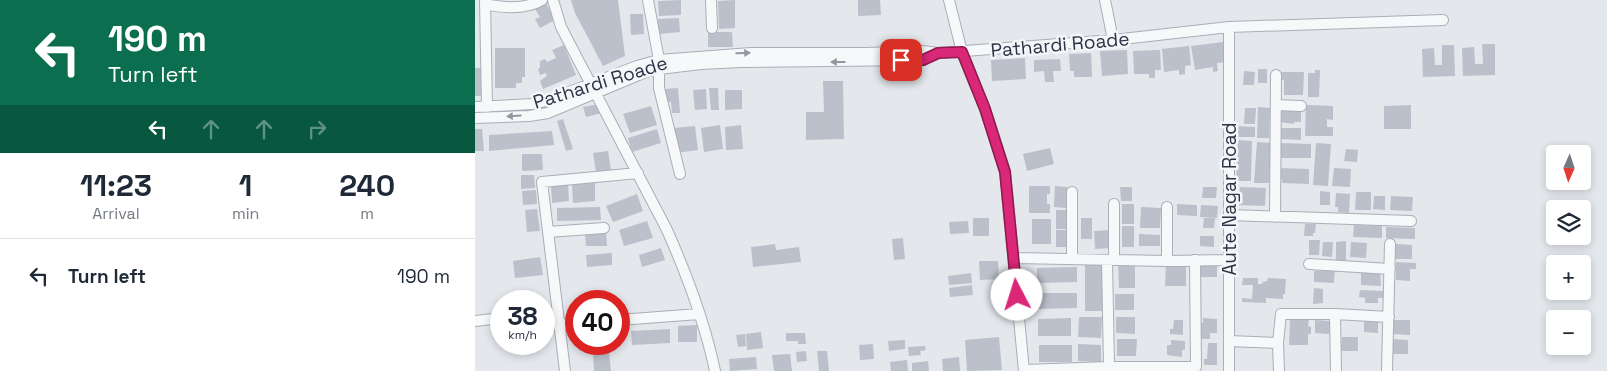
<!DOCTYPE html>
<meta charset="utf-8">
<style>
body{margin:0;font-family:"Space Grotesk",sans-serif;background:#f2f2f3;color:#1f2937;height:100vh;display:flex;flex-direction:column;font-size:19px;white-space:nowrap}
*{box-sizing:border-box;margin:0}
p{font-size:16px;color:#747a83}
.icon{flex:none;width:28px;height:28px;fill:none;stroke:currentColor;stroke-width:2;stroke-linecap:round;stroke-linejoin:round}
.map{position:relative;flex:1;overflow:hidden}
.details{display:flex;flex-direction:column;background:#fff;width:475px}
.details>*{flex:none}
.hud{background:#0b6e4f;color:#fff;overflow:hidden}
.needle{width:32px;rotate:183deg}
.controls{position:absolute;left:1071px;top:145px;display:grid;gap:10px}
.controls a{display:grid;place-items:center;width:45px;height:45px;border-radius:5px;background:#fff;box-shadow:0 2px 8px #0003;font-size:25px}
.speed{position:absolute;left:15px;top:290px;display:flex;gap:10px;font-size:25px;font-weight:700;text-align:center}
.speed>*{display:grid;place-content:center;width:65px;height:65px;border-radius:50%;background:#fff;box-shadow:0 2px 8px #0003;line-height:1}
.speed small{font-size:12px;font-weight:400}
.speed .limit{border:8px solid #d22;background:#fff;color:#111}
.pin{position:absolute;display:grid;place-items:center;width:42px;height:42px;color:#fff;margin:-21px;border-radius:10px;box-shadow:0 2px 8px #0006}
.me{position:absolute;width:55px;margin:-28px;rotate:355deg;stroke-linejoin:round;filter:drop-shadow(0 0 4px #0008)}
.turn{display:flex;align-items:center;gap:18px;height:105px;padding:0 25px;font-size:22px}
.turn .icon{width:65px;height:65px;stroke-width:2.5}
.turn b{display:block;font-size:35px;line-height:42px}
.lanes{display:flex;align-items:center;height:48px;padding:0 25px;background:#0003;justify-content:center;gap:25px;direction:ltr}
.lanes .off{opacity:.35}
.eta{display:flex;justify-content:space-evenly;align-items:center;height:85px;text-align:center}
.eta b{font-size:30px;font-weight:800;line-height:35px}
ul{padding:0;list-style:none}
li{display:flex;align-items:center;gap:15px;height:75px;padding:0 25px;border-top:1px solid #e0e1e3}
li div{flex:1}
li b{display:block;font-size:19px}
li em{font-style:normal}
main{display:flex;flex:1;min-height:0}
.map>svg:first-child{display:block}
</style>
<main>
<section class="details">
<div class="hud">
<div class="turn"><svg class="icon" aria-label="left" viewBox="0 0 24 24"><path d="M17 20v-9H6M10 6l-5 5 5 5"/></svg><div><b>190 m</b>Turn left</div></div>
<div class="lanes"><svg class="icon" aria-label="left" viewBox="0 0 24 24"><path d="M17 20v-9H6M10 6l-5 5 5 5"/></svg><svg class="icon off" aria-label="ahead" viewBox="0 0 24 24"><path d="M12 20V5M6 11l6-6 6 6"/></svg><svg class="icon off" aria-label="ahead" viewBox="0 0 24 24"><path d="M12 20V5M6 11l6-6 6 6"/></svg><svg class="icon off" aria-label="right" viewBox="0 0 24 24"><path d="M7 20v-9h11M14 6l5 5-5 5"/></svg></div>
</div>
<div class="eta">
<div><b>11:23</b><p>Arrival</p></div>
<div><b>1</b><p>min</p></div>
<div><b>240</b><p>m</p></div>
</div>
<ul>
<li><svg class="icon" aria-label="left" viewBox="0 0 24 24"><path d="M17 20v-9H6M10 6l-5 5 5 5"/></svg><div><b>Turn left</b></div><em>190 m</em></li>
</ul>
</section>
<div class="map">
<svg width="1132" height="371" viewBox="0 0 1132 371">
<rect width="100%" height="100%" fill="#e4e7ec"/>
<path fill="#bbc0ca" d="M96,0H143L150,56L128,66L100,13Z
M206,0V15L184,16L183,1Z
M260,0V28L244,29L243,1Z
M383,0H405L406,15L383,16Z
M71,3L80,20L65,28L60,19L65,17L60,9Z
M155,14H168L169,34L156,35Z
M204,18L205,32L184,34L183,19Z
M233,32H257L258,47H233Z
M748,42L751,62L742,63L743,71L738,72V67L720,70L716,46Z
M1007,44H1020V75L988,76L987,48L999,47L1000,64H1008Z
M89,45L101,75L68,89L65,81L72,76L71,73L65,75L63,69L65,68V61L70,59L72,62L81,58L77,50Z
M967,45H979L980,76L948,77L947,49L959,48L960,65H967Z
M714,46L716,65L710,66V74L704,75V70L689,72L687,49Z
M20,48H50V77H47V83H41V88H20Z
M652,50L653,74L627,76L625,51Z
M685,50L686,70H680V78H674V74H659L658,51Z
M616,53L617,77H599V71H595L594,54Z
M550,58L551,79L517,81L516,60Z
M585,59L586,71H578L579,82H570L569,71L559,72V60Z
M0,68H6L7,96H0Z
M783,69H792V83H783Z
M840,70H845L844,97H833V73H840Z
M769,71L780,72L779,85H768Z
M804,72H829L828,95H809V80H804Z
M348,81H368L369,139L331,140V112H349Z
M203,88L205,113H197L196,102H191L190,89Z
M234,88H243L244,110H236Z
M231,89L232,109L220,110L218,90Z
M250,90H267V109L250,110Z
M124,104L127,113L111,117L108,107Z
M831,105L858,106V120L852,119V127H858V136H830Z
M936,105V129H909V106Z
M176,106L182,125L155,133L148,114Z
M783,107L795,108L794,138H782Z
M770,108H781L780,124H769Z
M806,108H826V122H819V124L805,122Z
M88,119L98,149L91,151L82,121Z
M245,125L248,149L229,152L226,128Z
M266,125L268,149L251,150L250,127Z
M220,126L223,150L201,153L199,128Z
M761,126L780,127V137H761Z
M805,128H826V140L805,139Z
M0,129H7L9,151H0Z
M182,129L186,143L157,152L153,138Z
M77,131L79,145L14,151V135Z
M763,140L777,141L776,181H761Z
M782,142L796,143L794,183H779Z
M805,143L836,144V158H805Z
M841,143L856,144L853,186L838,185Z
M575,148L579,164L552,171L548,154Z
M871,149L883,150L882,162L869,161Z
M133,151L136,170L121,172L118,153Z
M47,154H67L68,170L47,171Z
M803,168L834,169V184L807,183V179H803Z
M859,168L876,169L875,187L857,186Z
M46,175H59L60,188L46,189Z
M120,183V201L98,203L97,184Z
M93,184L94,201L77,203L76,185Z
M554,186H575V194H572V204H575V213H554Z
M580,186L592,187L591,208L579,207Z
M645,187H657V201H646Z
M728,187H742L741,198H727Z
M765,187L791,188L790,206L764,205Z
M61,190L62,204L48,205L47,191Z
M845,191L855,192V205H845Z
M881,192H896V210H880Z
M861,193L875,194L874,213L863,212V207H860Z
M162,194L168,211L138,222L131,206Z
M899,196H910V210L898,209Z
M916,196L938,197L937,211L915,210Z
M647,204H659V224H647Z
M702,204L722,205V216L702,215Z
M726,205L743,206L742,218L725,217Z
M125,207L126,220L82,221V208Z
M666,207L686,208L685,228H665Z
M62,209L65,231L52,232L50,210Z
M581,210H593V229H581Z
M498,218H514V236H498Z
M606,218H617V239H606Z
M729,218H740L739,228H728Z
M557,219H576V244H557Z
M172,221L178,238L149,246L144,230Z
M493,221L494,233L475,234L474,222Z
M830,224H841L840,233H838V236H829Z
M879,225L907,226V238L878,237Z
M647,226H659V247H647Z
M911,227L940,228V239L911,238Z
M581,230H593V244L591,247H581Z
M636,230V248L620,249L619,231Z
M131,231L132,246H111L110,233Z
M664,234L685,235V246H664Z
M725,236H739V247L725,246Z
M428,238L430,259L419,260L417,239Z
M834,240H845L844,255H834Z
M871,241V261H861V242Z
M848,242H858L857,257L847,256Z
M876,242L892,243L891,258L875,257Z
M300,244L301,250L324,247L326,262L278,267L276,247Z
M921,244L937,245V259H920Z
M186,248L190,260L167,267L164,255Z
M137,253V265L112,267L111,255Z
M65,257L68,275L40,278L38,261Z
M504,261H523L524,279L505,280Z
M921,262L941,263V269H935V281L921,280Z
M610,263H627V311H610Z
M691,264H711V286H690Z
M724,264H742V277H724Z
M643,265H660V288H644Z
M602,267V282L562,283V268Z
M848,267H860L859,283L839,282V271H847Z
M905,269L906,286L886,285V272Z
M496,273L497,283L474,285L473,276Z
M768,278H783V284H787L788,282L792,281L793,278L811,279L810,294H808V299L791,298V303L767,302V298L777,299L778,285H767Z
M497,285L498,295L475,297L474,288Z
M839,288L848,289V303L838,304Z
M885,290L908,291V298H903V303H890V298L884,297Z
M562,293H602V308L563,309Z
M640,294H659V310H640Z
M604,317H627L626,338L603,337Z
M641,317H660V334L641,333Z
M596,318V336H563V319Z
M728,318L742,319V333H735V339H723L724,323H728Z
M889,318L903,319V333L889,332Z
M815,319H834L833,326L836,327V334H833V345H814Z
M699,320H708V335L695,334V329H698Z
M840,320L855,321L854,334L840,333Z
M919,320H935V335L918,334Z
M222,325V342H203V326Z
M195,329V343L157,345L156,331Z
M286,332L288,348L272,350L271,334Z
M311,333H330L331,344H323V341H311Z
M270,334L271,346L263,347L261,335Z
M524,337L527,370L492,371L490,340Z
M867,337H883V351H866Z
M642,339H662L661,356H642Z
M917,339L933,340V354H916Z
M430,340V349L414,351L413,341Z
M696,340L710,341V350H707V357L692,355V345H696Z
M733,343H742V365H729V359H732Z
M398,344L399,359L385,360L384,345Z
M603,344L626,345V362L603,361Z
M564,345H597V362H564Z
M450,346L451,350L445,351L446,355L434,356L433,347Z
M331,351L332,361L322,362L321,352Z
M342,351H352L354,371H344Z
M134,352L136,371H119L118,353Z
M315,354L317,371H299L297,355Z
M281,357L282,369L255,371L254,359Z
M484,357L485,371H468L467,359Z
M432,360L433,371H416L415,362Z
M453,361L454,371H437V363Z"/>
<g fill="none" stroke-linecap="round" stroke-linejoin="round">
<defs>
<path id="minor" d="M10,0L12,107
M78,0L86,27L192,230C212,275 230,323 240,371
M173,0L184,60V88L205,174
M236,0L237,28
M474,0L487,52L510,109L530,171L549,371
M630,0L638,40
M10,4C28,8 50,10 67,0
M801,105L826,106
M0,107L58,104L71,101L162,66L184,60L276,53H391L447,51L463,53L638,40L754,27L968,20
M0,118L54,116L73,113L171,72L184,69L226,64L265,62L448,60L462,54
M639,204V260
M754,215L936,221
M800,217L801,75
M73,232L129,228
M538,258L692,261L753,260
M597,259V192
M692,261V207
M834,264L915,269
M860,314L861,371
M144,320L224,314
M0,321L26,318
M84,325L101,324
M754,341L803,343
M634,367H721L720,260
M549,370L634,367L632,260
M90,371L67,182L163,173
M754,371V27
M804,371L803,343L806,314H860L914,317
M912,371L915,244"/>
</defs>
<use href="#minor" stroke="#a9aeb7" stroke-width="12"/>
<use href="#minor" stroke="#f7f8fa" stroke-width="10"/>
</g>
<defs><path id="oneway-solid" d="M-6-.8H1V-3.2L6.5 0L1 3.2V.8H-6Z" transform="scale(1.25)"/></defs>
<g fill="#9196a0">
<use href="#oneway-solid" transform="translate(268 53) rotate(-2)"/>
<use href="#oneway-solid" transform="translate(363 62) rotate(-180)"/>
<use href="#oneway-solid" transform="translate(39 116) rotate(177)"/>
</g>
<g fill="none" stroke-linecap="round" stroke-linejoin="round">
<defs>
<path id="route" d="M426,60H448L463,53L487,52L510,109L530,172L542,295"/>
</defs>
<use href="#route" stroke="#8e194d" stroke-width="12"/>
<use href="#route" stroke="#db2777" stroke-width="9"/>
</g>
<g text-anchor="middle" stroke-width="5" stroke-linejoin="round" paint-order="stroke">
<g font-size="19" fill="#2b3445" stroke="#f4f6f9">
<text transform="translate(585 44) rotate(-5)" y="7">Pathardi Roade</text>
<text transform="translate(125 82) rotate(-17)" y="7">Pathardi Roade</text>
<text transform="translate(754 199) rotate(-90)" y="7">Aute Nagar Road</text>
</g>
</g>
</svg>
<div class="controls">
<a><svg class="needle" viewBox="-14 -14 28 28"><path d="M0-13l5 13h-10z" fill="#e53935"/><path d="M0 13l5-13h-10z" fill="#747a83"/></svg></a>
<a><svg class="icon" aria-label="layers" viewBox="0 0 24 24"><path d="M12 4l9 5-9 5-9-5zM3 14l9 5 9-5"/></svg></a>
<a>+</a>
<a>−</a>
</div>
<div class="speed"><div>38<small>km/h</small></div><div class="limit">40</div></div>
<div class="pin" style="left:426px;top:60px;background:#d93025"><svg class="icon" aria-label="arrive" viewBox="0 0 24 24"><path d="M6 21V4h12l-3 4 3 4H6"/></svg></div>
<svg class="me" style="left:542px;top:295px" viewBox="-20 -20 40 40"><circle r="19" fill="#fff"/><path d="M0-13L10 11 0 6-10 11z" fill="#db2777"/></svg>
</div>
</main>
